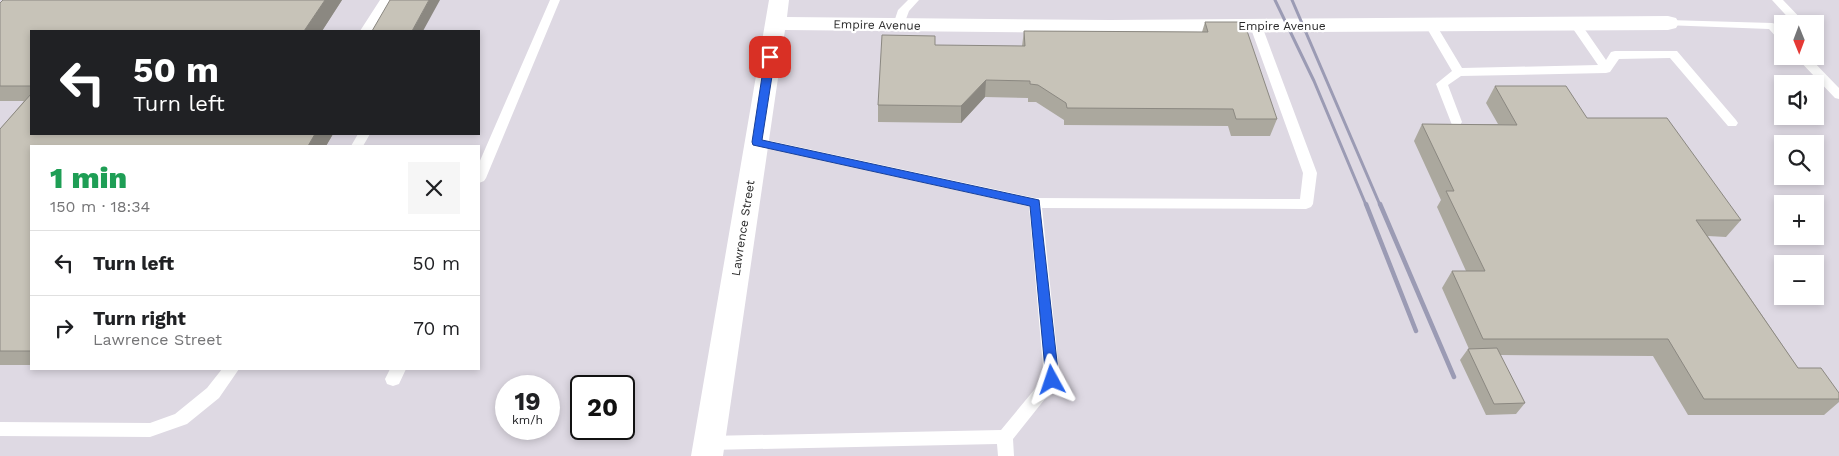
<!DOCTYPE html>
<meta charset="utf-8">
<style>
body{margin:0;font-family:"Work Sans",sans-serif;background:#f6f6f6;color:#202124;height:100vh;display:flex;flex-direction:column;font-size:19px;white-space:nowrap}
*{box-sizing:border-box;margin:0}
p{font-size:16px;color:#757577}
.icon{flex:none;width:28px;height:28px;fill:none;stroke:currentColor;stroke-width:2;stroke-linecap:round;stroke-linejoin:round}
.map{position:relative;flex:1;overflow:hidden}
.side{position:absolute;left:30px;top:145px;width:450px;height:225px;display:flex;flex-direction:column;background:#fff;border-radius:0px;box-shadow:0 2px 8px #0003}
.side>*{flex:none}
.guide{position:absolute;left:30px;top:30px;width:450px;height:105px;border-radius:0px;box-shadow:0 2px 8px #0003;background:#202124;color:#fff;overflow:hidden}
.needle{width:32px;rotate:179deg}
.tools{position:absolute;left:1774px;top:15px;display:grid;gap:10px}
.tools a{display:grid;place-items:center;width:50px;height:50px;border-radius:0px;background:#fff;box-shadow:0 2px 8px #0003;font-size:25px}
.speed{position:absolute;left:495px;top:375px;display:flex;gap:10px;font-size:25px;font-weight:700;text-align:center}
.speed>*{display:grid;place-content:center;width:65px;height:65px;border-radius:50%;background:#fff;box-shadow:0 2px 8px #0003;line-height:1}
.speed small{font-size:12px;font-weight:400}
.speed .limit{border:2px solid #111;border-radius:8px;background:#fff;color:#111}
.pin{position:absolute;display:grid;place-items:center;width:42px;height:42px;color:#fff;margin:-21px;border-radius:10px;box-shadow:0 2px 8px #0006}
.me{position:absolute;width:55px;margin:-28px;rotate:355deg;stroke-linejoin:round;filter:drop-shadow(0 0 4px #0008)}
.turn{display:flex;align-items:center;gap:18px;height:105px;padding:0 20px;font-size:22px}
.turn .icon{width:65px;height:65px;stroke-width:2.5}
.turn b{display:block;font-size:35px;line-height:42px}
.round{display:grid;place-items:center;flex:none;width:52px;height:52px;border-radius:0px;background:#f6f6f6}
.head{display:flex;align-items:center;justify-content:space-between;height:85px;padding:0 20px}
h1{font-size:30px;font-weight:800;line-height:38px;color:#1e9e55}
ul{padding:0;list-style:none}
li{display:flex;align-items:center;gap:15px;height:65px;padding:0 20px;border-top:1px solid #e0e0e0}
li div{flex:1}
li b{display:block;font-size:19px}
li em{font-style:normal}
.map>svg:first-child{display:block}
</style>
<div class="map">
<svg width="1839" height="456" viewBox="0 0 1839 456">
<rect width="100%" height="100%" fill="#ece7d8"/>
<path fill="#ded9e3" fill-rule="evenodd" d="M0,0H1839V456H0ZM1782,24H1815V56H1782ZM31,31H479V134H31ZM1782,84H1815V116H1782ZM1782,144H1815V176H1782ZM31,146H479V369H31ZM1782,204H1815V236H1782ZM1782,264H1815V296H1782ZM506,386H549V429H506ZM581,386H624V429H581Z"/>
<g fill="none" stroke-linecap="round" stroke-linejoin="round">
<path fill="#fff" fill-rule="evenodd" d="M380,0H390L372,31H360Z
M550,0H560L486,178L484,181L479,183V163Z
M908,0H919L909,11L903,27H895L893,25L898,10Z
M1772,0H1783L1806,24H1794Z
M1575,20L1579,21L1606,60L1611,52L1615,51H1677L1736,120L1738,123L1736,126H1728L1670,58L1619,59L1610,72L1606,73L1461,76L1448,85L1462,122L1460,125H1452L1436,84L1452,71L1425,25L1427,23H1435L1462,68L1598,65L1569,23Z
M1668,20L1772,23L1776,24L1782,31V40L1778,39L1769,29L1664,25L1662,23Z
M1256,23L1262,26L1317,173L1313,204L1311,207L1306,209L1042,208L1060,380L1013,439L1014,456H998L997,444L709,450L703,448L701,443L703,438L709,436L1001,430L1044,378L1029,206L757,146L753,145L751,142L753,139L757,138L1035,198L1300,199L1303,173L1250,26Z
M1795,56H1808L1839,88V99L1835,98Z
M358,134H370L363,146H351Z
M222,369H239L219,398L187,424L150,437L0,436V422L150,423L175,414L207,388Z
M390,369H406L399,384L393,386L387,384L385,379Z"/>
<path fill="#fff" fill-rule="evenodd" d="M769,0H789L787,17L1110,20L1668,16L1676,18L1679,23L1676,28L1668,30L1110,33L785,30L723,456H691Z"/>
<path stroke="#9b9bb4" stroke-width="3" d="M1275,0L1314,81L1366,205
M1292,0L1380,205"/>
<path stroke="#9b9bb4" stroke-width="4.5" d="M1366,204L1416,331
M1380,204L1454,377"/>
</g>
<path fill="#aba89e" d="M3,0H342L322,31H31V134H333L326,146H31V365H0V129L24,101H0V3Z
M1205,22L1277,119L1270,136H1231L1228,126L1064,125V120L1036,102H1028V98L985,97L961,123L878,122V105L1022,46L1024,31L1202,32Z
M1495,86L1587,118L1741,220L1726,237L1708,236L1798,368L1839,393V402L1824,415H1688L1653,356L1500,355L1525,403L1516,414L1486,415L1460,360L1468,349H1469L1442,288L1452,271H1466L1437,207L1441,200L1414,141L1422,124H1498L1486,103Z"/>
<path fill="#8b8881" d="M325,0H342L322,31H304Z
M429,0H440L423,31H412Z
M986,80L985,97L961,123V106Z
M315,134H333L326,146H308Z"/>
<path fill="#c7c3b8" stroke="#8b8881" d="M3,0H325L304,31H31V86H0V3Z
M390,0H429L412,31H372Z
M1205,22H1244L1277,119H1236L1233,109L1067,108L1066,103L1038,85L1030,84V81L986,80L961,106L878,105L882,35L935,36V45L1025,46L1024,31L1208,32Z
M1495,86H1566L1587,118H1667L1741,220H1696L1798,368H1821L1839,393V399H1704L1668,339H1483L1452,271H1485L1446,191H1454L1422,124L1517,125Z
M31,94V134H315L308,146H31V351H0V129Z
M1497,348L1525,403L1494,404L1468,349Z"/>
<path fill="#2563eb" stroke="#184099" d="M770,54L775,57L762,140L1039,200L1059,380L1057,383L1052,385L1048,383L1046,380L1030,206L753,145L752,142L765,57Z"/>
<g text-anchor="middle" stroke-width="4.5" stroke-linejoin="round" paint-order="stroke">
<g font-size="12" fill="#282828" stroke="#fff">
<text transform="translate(877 25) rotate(1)" y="4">Empire Avenue</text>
<text x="1282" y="30">Empire Avenue</text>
<text transform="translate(743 228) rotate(-81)" y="4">Lawrence Street</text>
</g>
</g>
</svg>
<div class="tools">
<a><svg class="needle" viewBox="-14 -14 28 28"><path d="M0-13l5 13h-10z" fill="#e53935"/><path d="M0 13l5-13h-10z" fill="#757577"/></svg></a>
<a><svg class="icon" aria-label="sound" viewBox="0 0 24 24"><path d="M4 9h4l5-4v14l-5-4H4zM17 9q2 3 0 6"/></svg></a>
<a><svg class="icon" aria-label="search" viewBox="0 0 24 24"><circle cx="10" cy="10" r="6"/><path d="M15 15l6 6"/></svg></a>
<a>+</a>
<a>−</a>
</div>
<div class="speed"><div>19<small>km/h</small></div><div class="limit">20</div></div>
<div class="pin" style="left:770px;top:57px;background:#d93025"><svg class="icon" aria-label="arrive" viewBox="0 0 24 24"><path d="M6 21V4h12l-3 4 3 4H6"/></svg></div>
<svg class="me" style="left:1052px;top:380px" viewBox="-20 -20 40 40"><path d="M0-17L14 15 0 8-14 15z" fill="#2563eb" stroke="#fff" stroke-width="4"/></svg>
<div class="guide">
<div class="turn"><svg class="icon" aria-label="left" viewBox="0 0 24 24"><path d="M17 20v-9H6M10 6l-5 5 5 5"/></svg><div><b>50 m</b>Turn left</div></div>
</div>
<section class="side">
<div class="head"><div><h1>1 min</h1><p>150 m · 18:34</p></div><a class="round"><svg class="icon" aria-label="close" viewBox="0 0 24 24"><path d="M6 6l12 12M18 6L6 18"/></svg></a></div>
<ul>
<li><svg class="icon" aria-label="left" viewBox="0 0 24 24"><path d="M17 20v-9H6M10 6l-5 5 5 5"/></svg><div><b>Turn left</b></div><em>50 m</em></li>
<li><svg class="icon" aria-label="right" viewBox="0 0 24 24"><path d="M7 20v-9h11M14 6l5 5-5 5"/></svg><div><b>Turn right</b><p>Lawrence Street</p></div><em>70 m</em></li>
</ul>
</section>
</div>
